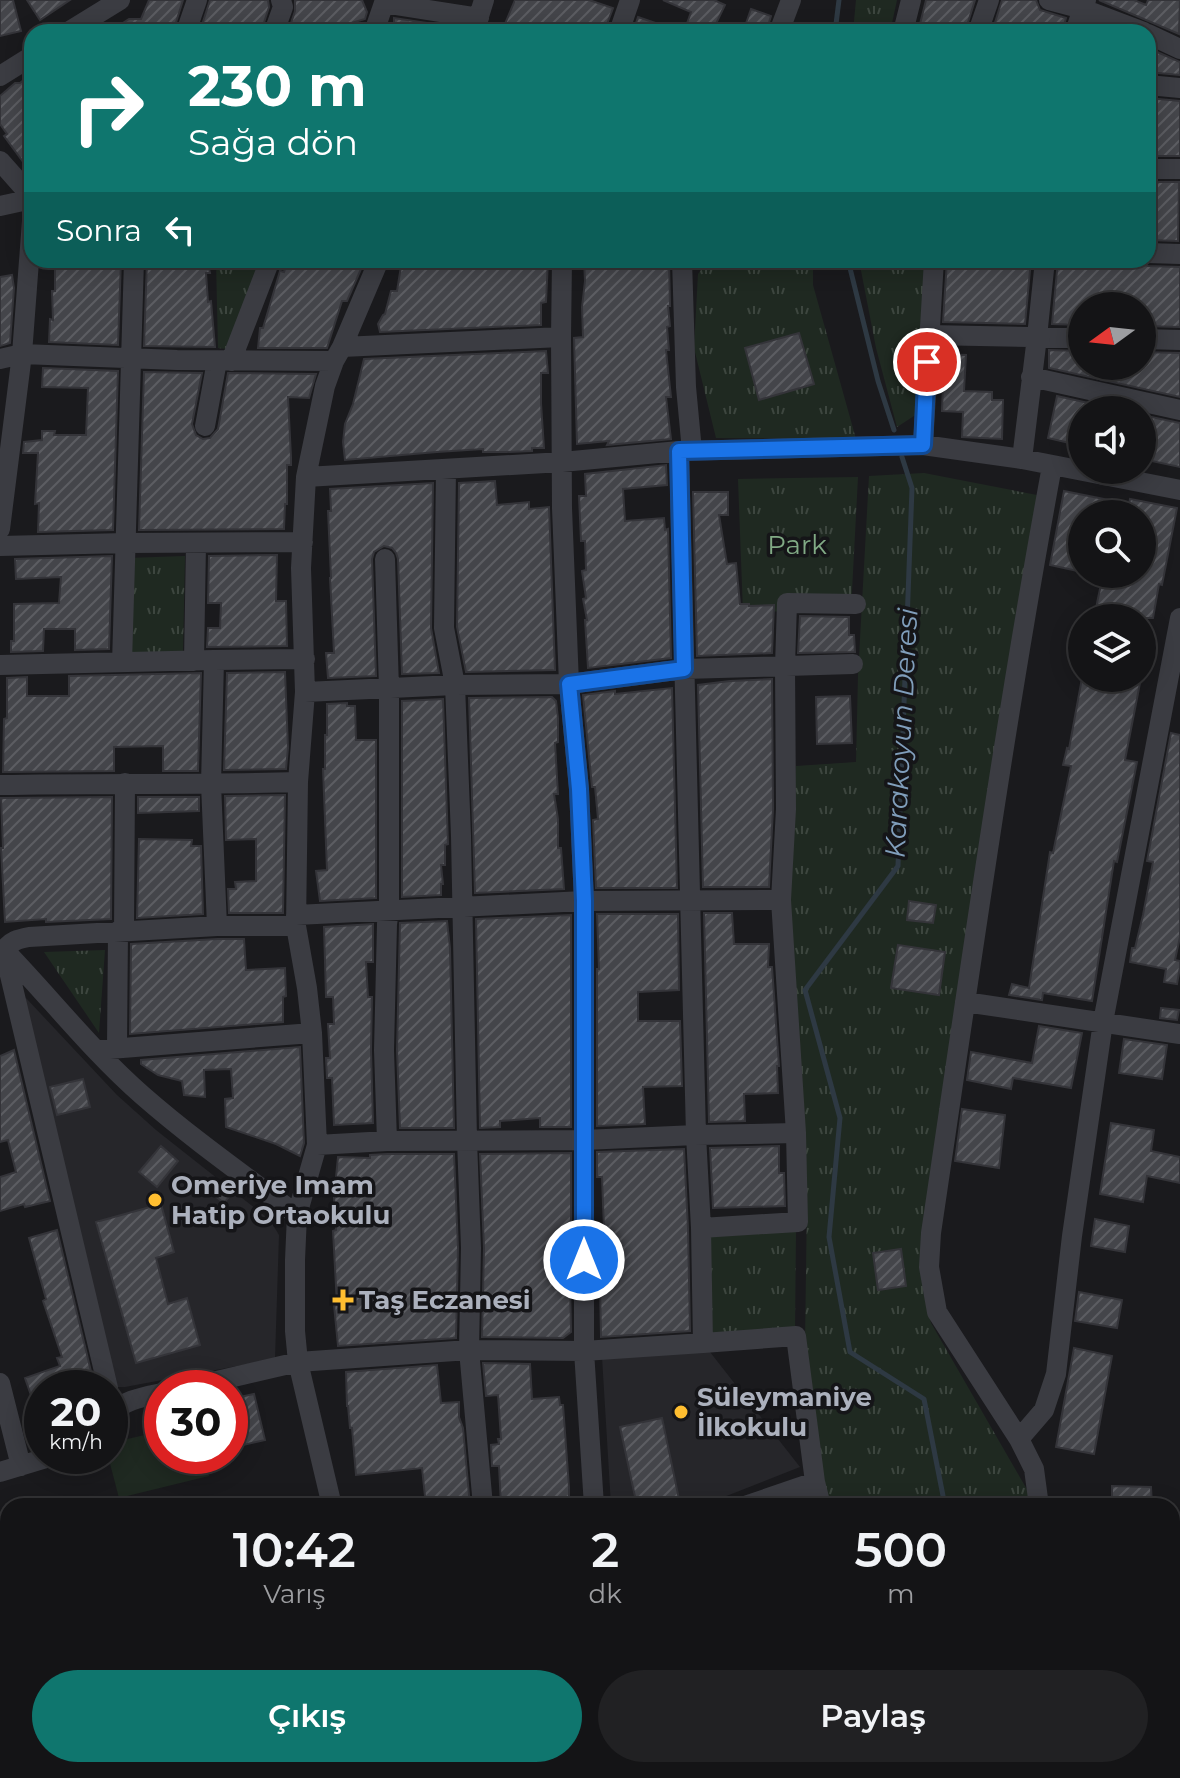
<!DOCTYPE html>
<html lang="tr">
<meta charset="utf-8">
<style>
body{margin:0;font-family:Montserrat,sans-serif;background:#212123;color:#f1f3f6;height:100vh;display:flex;flex-direction:column;font-size:30px;white-space:nowrap}
*{box-sizing:border-box;margin:0}
p{font-size:26px;color:#9d9ea1}
.icon{flex:none;width:44px;height:44px;fill:none;stroke:currentColor;stroke-width:2;stroke-linecap:round;stroke-linejoin:round}
.map{position:relative;flex:1;overflow:hidden}
.drawer{position:absolute;left:0px;top:1498px;width:1180px;height:280px;display:flex;flex-direction:column;background:#141416;border-radius:24px 24px 0 0;box-shadow:0 4px 20px #0003,0 0 0 2px #333335}
.drawer>*{flex:none}
.hud{position:absolute;left:24px;top:24px;width:1132px;height:244px;border-radius:24px;box-shadow:0 4px 20px #0003,0 0 0 2px #333335;background:#0f766e;color:#fff;overflow:hidden}
.needle{width:52px;rotate:255deg}
.fabs{position:absolute;left:1068px;top:292px;display:grid;gap:16px}
.fabs a{display:grid;place-items:center;width:88px;height:88px;border-radius:50%;background:#141416;box-shadow:0 4px 20px #0003,0 0 0 2px #333335;font-size:40px}
.speed{position:absolute;left:24px;top:1370px;display:flex;gap:16px;font-size:40px;font-weight:700;text-align:center}
.speed>*{display:grid;place-content:center;width:104px;height:104px;border-radius:50%;background:#141416;box-shadow:0 4px 20px #0003,0 0 0 2px #333335;line-height:1}
.speed small{font-size:20px;font-weight:400}
.speed .limit{border:12px solid #d22;background:#fff;color:#111}
.pin{position:absolute;display:grid;place-items:center;width:68px;height:68px;color:#fff;margin:-34px;border:4px solid #fff;border-radius:50%;box-shadow:0 2px 8px #0007}
.me{position:absolute;width:88px;margin:-44px;rotate:0deg;stroke-linejoin:round;filter:drop-shadow(0 0 6px #0008)}
.turn{display:flex;align-items:center;gap:28px;height:168px;padding:0 32px;font-size:36px}
.turn .icon{width:104px;height:104px;stroke-width:2.5}
.turn b{display:block;font-size:56px;line-height:68px}
.then{display:flex;align-items:center;height:76px;padding:0 32px;background:#0003;gap:16px;font-size:30px}
.eta{display:flex;justify-content:space-evenly;align-items:center;height:136px;text-align:center}
.eta b{font-size:48px;font-weight:600;line-height:56px}
.button{display:flex;gap:16px;margin-top:auto;padding:16px 32px}
.button a{flex:1;height:92px;border-radius:48px;background:#0f766e;color:#fff;font-size:32px;font-weight:600;line-height:92px;text-align:center}
.button a+a{background:#212123;color:#f1f3f6}
.map>svg:first-child{display:block}
</style>
<div class="map">
<svg width="1180" height="1778" viewBox="0 0 1180 1778">
<defs>
<pattern id="grass-tufts" width="24" height="20" patternUnits="userSpaceOnUse" patternTransform="scale(2)"><rect width="24" height="20" fill="#1f2921"/><path d="M3 7l-1-3M5 7V3M7 7l1-3M15 17l-1-3M17 17v-4M19 17l1-3" fill="none" stroke="#3d463f"/></pattern>
<pattern id="building-hatch" width="6" height="6" patternUnits="userSpaceOnUse" patternTransform="scale(2)"><rect width="6" height="6" fill="#44454a"/><path d="M-1 1l2-2M0 6l6-6M5 7l2-2" fill="none" stroke="#5c5d62"/></pattern>
</defs>
<rect width="100%" height="100%" fill="#1a1a1d"/>
<path fill="#26262a" d="M26,998L117,1095L156,1130L270,1220L279,1235L275,1359L125,1387H116L16,1004Z
M703,1343L800,1467L701,1506H611L602,1357Z"/>
<path fill="url(#grass-tufts)" d="M856,0H897L890,32H853Z
M216,260H260L227,349L218,348Z
M708,260H813V285L856,439L716,438L694,348L698,274Z
M859,260H926L917,414L897,427L876,348Z
M924,473L1037,495L921,1263L931,1323L1029,1493L1030,1506H830L818,1455L805,1345L807,1200L794,1026L790,873L796,766L856,762L858,676L869,476Z
M858,477L851,610L743,612L738,479Z
M185,556L183,652H127L128,558Z
M105,950L99,1033L44,952Z
M796,1231L795,1330L708,1334L707,1237Z"/>
<path fill="#1f2921" d="M162,1431V1456H204L209,1476L119,1498L108,1456H110V1443Z"/>
<g fill="none" stroke-linecap="round" stroke-linejoin="round">
<path stroke="#2e3943" stroke-width="5" d="M835,32L839,0
M848,260L878,381L894,430
M902,457L912,488L898,866L805,990L840,1118L829,1237L850,1352L924,1399L945,1506
M1065,1770L1072,1778"/>
</g>
<path fill="url(#building-hatch)" stroke="#343439" stroke-width="2" d="M0,0H13L21,31L0,36Z
M27,0H70L40,20Z
M149,0H183L173,32H109L129,19H141Z
M210,0H268L269,7L261,32H222L219,25L200,31Z
M295,0H362L367,12L365,19L321,32H288L295,11Z
M515,0H589L613,8L604,32H524L504,26Z
M663,0H714L725,5L712,32H684L691,12Z
M926,0H975L965,32H923L924,26L920,24Z
M1002,0H1036L1040,10L1066,18L1062,32H992Z
M1099,0H1134L1146,5L1148,0H1180L1179,34Z
M751,9L771,16L766,32H743Z
M638,17L676,30V32H633Z
M394,18L454,27L452,32H394Z
M1148,48L1180,62V75L1148,72Z
M32,73V174L4,136L7,134L0,124V96L15,83H20Z
M1148,98L1180,101V156H1148V153H1151Z
M1148,182H1179L1178,241L1148,240Z
M57,260H121L118,345L49,342L50,319L53,320L52,291H55V269H56Z
M147,260H207L210,273H206L208,302L211,301L215,347L144,346Z
M288,260H365L347,301H342L327,348H258L260,328H263L280,271L284,272Z
M402,260H548L546,302L541,303V325L380,332L378,324L383,315L385,314L391,291H397Z
M584,260H669L670,306H668L670,326L667,327L669,350H666L671,397H666L671,439L607,445L609,441L577,444L574,338L583,337L582,307L585,281Z
M947,260H1031L1025,324L943,322Z
M1058,260H1137L1142,264L1148,266L1180,267V327L1144,326L1145,306H1082V325L1052,324Z
M12,275L14,288L10,343L0,346V277Z
M799,333L814,384L759,400L745,348Z
M1049,350L1082,351V366H1142V352L1180,353V397L1049,368Z
M546,351L548,373H541V403L544,448H532V451L506,452H483V449L437,452L345,460L343,442L345,424L353,404L364,359Z
M944,354L966,355L964,391L992,392V400H1003L1002,439L962,437L963,412L942,411Z
M43,368L118,371L113,530L38,532L39,503L35,504L38,453H23L24,442L42,440V431H55L54,435H86L88,388L42,387Z
M144,372L202,373L192,424L196,435L203,439L210,438L218,429L228,373L316,374L309,398L288,397L291,457V465H287V504H285L284,529L139,530Z
M1057,396L1120,410H1082V446L1048,438Z
M1142,415L1180,423V467L1142,459Z
M666,465L667,485L623,489L625,521L664,518L665,530L668,529L671,658L588,668L585,620H587L583,599L586,598L582,571L586,570L585,541H581L579,496H586L585,474Z
M495,481L497,505L529,502V509L549,507L555,670L466,672L457,627L459,483Z
M433,483L431,628L439,673L402,674L398,559L396,553L392,548L384,546L374,552L372,559L376,676L328,678L326,653H334L330,578H331L328,511H331L330,489Z
M1064,491L1129,504L1130,499L1177,508L1162,585L1159,584L1153,618H1094L1103,574H1142V514H1082V572L1050,565Z
M693,492H728V515H719L727,564L736,563L740,604H749V606L774,605L772,653L697,656Z
M277,555L276,601H286L287,646L207,647L208,628H220L221,603H208L209,556Z
M112,556L109,649L75,650V629H44L43,651L11,652V641H14V604L59,603L61,577L16,579L15,559Z
M800,616L849,617V635H854L855,652L798,653Z
M285,672L288,748L286,769L224,770L227,673Z
M201,673L198,771H163V746L114,747V771L3,772L4,719L7,718V678L27,677V696H69V676Z
M1082,678H1141L1125,760L1137,762L1117,862L1114,861L1092,1001L1043,993L1042,1000L1009,995L1012,984L1029,988L1050,852L1053,853L1071,766L1063,765L1067,748L1069,749Z
M772,679L773,809L769,887H703L698,685L730,681Z
M672,688L677,888H596L593,820L598,819L595,787H592L583,695L615,691V694Z
M850,696L852,743L817,744L816,697Z
M552,697L556,701L558,718V742L555,743L558,794H554L558,819V848H561L564,889L475,893L469,698Z
M443,699L448,844L445,845V865H441L443,884H441V895L402,897V701Z
M347,703V706H355L356,740H376V898L320,901L316,871L327,870L323,769H325V735H327V704Z
M1171,733L1180,735V937L1175,960L1180,961V967L1177,984L1164,982L1166,969L1130,962L1132,948H1135L1143,915L1153,862L1147,861Z
M285,795L283,913H229L228,889H236L235,882L256,881V839L226,840L225,796Z
M112,797L111,919L46,922V919L5,922L1,848H3L1,798Z
M138,797H199V811L138,813Z
M139,839L192,840L191,846H201L203,914L137,918Z
M909,901L936,905L933,923L907,920Z
M704,913H732L734,944H769L768,967H772L779,1066H777L778,1093L744,1094L745,1121L709,1122Z
M597,914H678L679,990L638,992V1021H680L682,1086L643,1087L645,1124L597,1126V969H599Z
M571,915V1127H540V1118L500,1121V1127L480,1128L476,919Z
M447,921L450,948L454,1128H400L397,1050L400,923Z
M373,924V962H366L368,997H372L371,1050L373,1123L334,1125L332,1078H327L326,1058H330L328,1024H334L333,997H326L324,927Z
M217,939H244L246,970L285,968L286,996L283,997V1022L130,1034L131,944Z
M898,945L945,952L939,995L891,988Z
M1161,1008L1179,1010L1177,1020L1160,1018Z
M1039,1026L1082,1033L1071,1088L1013,1078L1011,1089L967,1080L971,1052L1032,1063Z
M1124,1039L1167,1045L1162,1079L1119,1073Z
M300,1047L304,1143L300,1156L276,1144L226,1127L225,1099L233,1098L231,1069L204,1070L205,1097L184,1095L182,1081L158,1075L141,1064V1060Z
M14,1050L50,1201L25,1207L24,1204L0,1211V1177L16,1172L8,1140L0,1142V1056Z
M83,1079L90,1107L57,1115L50,1087Z
M962,1109L1005,1115L999,1168L955,1161Z
M1111,1123L1154,1130L1151,1151L1180,1157V1183L1147,1176L1143,1202L1100,1194Z
M161,1146L178,1161L157,1187L139,1172Z
M779,1146V1173H784L785,1206L713,1208L710,1148Z
M684,1149L688,1228L690,1331L601,1337L600,1284H602L599,1230H604L602,1177H597V1152Z
M571,1153V1226H569L571,1332L563,1338L482,1337L484,1248L480,1154Z
M387,1154H454L458,1248L456,1338L338,1346L334,1305H337L333,1231L336,1230L334,1197L338,1157L370,1158V1155Z
M221,1185L232,1193L224,1203L214,1195Z
M161,1204L174,1252L156,1258L168,1304L187,1298L200,1345L136,1363L96,1222Z
M1095,1219L1129,1226L1125,1252L1091,1246Z
M57,1230L95,1388H67L66,1385L42,1388V1421H40L25,1378L60,1366L57,1358L62,1357L43,1301L46,1299L29,1238Z
M901,1249L906,1286L878,1290L873,1253Z
M1079,1292L1122,1300L1117,1328L1075,1321Z
M1074,1348L1112,1356L1094,1454L1056,1447Z
M483,1363L530,1364L532,1399L559,1397L560,1405H563L569,1487V1499H563V1506H501L499,1466H492L491,1445L499,1444L498,1439H501L498,1395L486,1396Z
M437,1365L441,1403L459,1402V1417L463,1428L470,1506H426L422,1468L356,1475L352,1428H350L348,1406H347L346,1372Z
M254,1394L265,1440L230,1448V1399Z
M662,1418L679,1499L648,1506H637L620,1427Z
M1112,1486L1151,1487L1152,1506H1112Z"/>
<g fill="none" stroke-linecap="round" stroke-linejoin="round">
<path stroke="#3b3c42" stroke-width="20" d="M1049,0L1083,9L1144,32
M384,3L479,18
M68,32L120,0
M186,32L197,0
M274,32L283,7L281,0
M374,32L385,0
M474,32L484,0
M619,32L630,0
M779,32L791,0
M903,32L911,0
M978,32L989,0
M1075,32L1086,0
M1148,34L1180,49
M0,76L32,56
M1148,85L1180,88
M0,161L32,197
M1148,169H1180
M0,206L32,199
M1148,253L1180,254
M562,260L561,337L562,508L569,684L579,789L584,901V1351L594,1506
M682,260L686,387L692,451
M928,335L1082,338
M1142,339L1180,340
M342,347L561,337
M0,359L22,354L177,360L334,361
M231,361L270,260
M1031,377L1180,410
M205,426L217,361
M923,445L934,260
M679,451L696,1135L701,1228L703,1343L796,1336L815,1482L821,1506
M1022,459L1037,337L1045,260
M446,469L444,628L455,685L461,836L467,1140L471,1248L469,1350L483,1506
M306,477L562,462L679,451L923,445L1022,459L1180,490
M0,529L22,354L32,221
M0,546L126,543L303,542
M385,559L389,689V910L387,924L384,1050L387,1141
M214,660L211,784L217,926
M194,661L196,544
M122,663L134,260
M0,665L214,660L305,659
M305,692L455,685L569,684L684,669L853,664
M0,785C100,783 199,785 298,782
M296,915L584,901L781,900L786,809L785,666L787,603L856,604
M124,931L125,783
M7,953C52,1000 93,1052 142,1095C191,1138 245,1176 297,1215
M965,1002L1180,1034
M117,1048L118,931
M97,1050L312,1033
M317,1145L387,1141L584,1140L696,1135L796,1133
M701,1228L798,1222L796,1133L781,900
M0,1383L21,1466
M108,1388L4,950C11,941 18,939 29,937L217,926H296
M187,1388L298,1362L469,1350L584,1351L703,1343
M110,1415C123,1400 143,1397 162,1393
M1019,1439L1044,1410L1056,1374L1072,1236L1103,1022L1180,618
M0,1472L53,1456
M332,1506L298,1362L295,1331V1260L297,1215L317,1145L312,1033L307,988L296,926L298,782L305,692L301,568L306,477L325,386L334,361L342,347L379,260
M745,1506L815,1482
M1039,1506L1034,1469L1019,1439L937,1312L929,1267L931,1233C969,977 1005,720 1052,466
M0,1604L8,1602
M167,1770L169,1778
M390,1770L392,1778
M526,1770L528,1778
M647,1770L649,1778
M776,1770L778,1778
M894,1770L895,1778
M1117,1770L1118,1778"/>
</g>
<g fill="none" stroke-linecap="round" stroke-linejoin="round">
<defs>
<path id="route" d="M584,1260V901L579,789L569,684L684,669L679,451L923,445L927,362"/>
</defs>
<use href="#route" stroke="#114b97" stroke-width="20"/>
<use href="#route" stroke="#1a73e8" stroke-width="14"/>
</g>
<g fill="#ffbe30" stroke="#151518" stroke-width="3">
<circle cx="155" cy="1200" r="8"/>
<path d="M339 1288h8v8h8v8h-8v8h-8v-8h-8v-8h8z"/>
<circle cx="681" cy="1412" r="8"/>
</g>
<g text-anchor="middle" stroke-width="7" stroke-linejoin="round" paint-order="stroke">
<g font-size="26" fill="#81aa85" stroke="#151518">
<text x="797" y="554">Park</text>
</g>
<g font-size="26" font-weight="bold" fill="#acb1bd" stroke="#151518" text-anchor="start">
<text x="171" y="1194">Omeriye Imam<tspan x="171" dy="30">Hatip Ortaokulu</tspan></text>
<text x="359" y="1309">Taş Eczanesi</text>
<text x="697" y="1406">Süleymaniye<tspan x="697" dy="30">İlkokulu</tspan></text>
</g>
<g font-size="28" font-style="italic" fill="#809ebb" stroke="#151518">
<text transform="translate(901 733) rotate(-87)" y="10">Karakoyun Deresi</text>
</g>
</g>
</svg>
<div class="fabs">
<a><svg class="needle" viewBox="-14 -14 28 28"><path d="M0-13l5 13h-10z" fill="#e53935"/><path d="M0 13l5-13h-10z" fill="#9d9ea1"/></svg></a>
<a><svg class="icon" aria-label="sound" viewBox="0 0 24 24"><path d="M4 9h4l5-4v14l-5-4H4zM17 9q2 3 0 6"/></svg></a>
<a><svg class="icon" aria-label="search" viewBox="0 0 24 24"><circle cx="10" cy="10" r="6"/><path d="M15 15l6 6"/></svg></a>
<a><svg class="icon" aria-label="layers" viewBox="0 0 24 24"><path d="M12 4l9 5-9 5-9-5zM3 14l9 5 9-5"/></svg></a>
</div>
<div class="speed"><div>20<small>km/h</small></div><div class="limit">30</div></div>
<div class="pin" style="left:927px;top:362px;background:#d93025"><svg class="icon" aria-label="arrive" viewBox="0 0 24 24"><path d="M6 21V4h12l-3 4 3 4H6"/></svg></div>
<svg class="me" style="left:584px;top:1260px" viewBox="-20 -20 40 40"><circle r="17" fill="#1a73e8" stroke="#fff" stroke-width="3"/><path d="M0-11L8 9 0 5-8 9z" fill="#fff"/></svg>
<div class="hud">
<div class="turn"><svg class="icon" aria-label="right" viewBox="0 0 24 24"><path d="M7 20v-9h11M14 6l5 5-5 5"/></svg><div><b>230 m</b>Sağa dön</div></div>
<div class="then">Sonra<svg class="icon" aria-label="left" viewBox="0 0 24 24"><path d="M17 20v-9H6M10 6l-5 5 5 5"/></svg></div>
</div>
<section class="drawer">
<div class="eta">
<div><b>10:42</b><p>Varış</p></div>
<div><b>2</b><p>dk</p></div>
<div><b>500</b><p>m</p></div>
</div>
<div class="button"><a>Çıkış</a><a>Paylaş</a></div>
</section>
</div>
